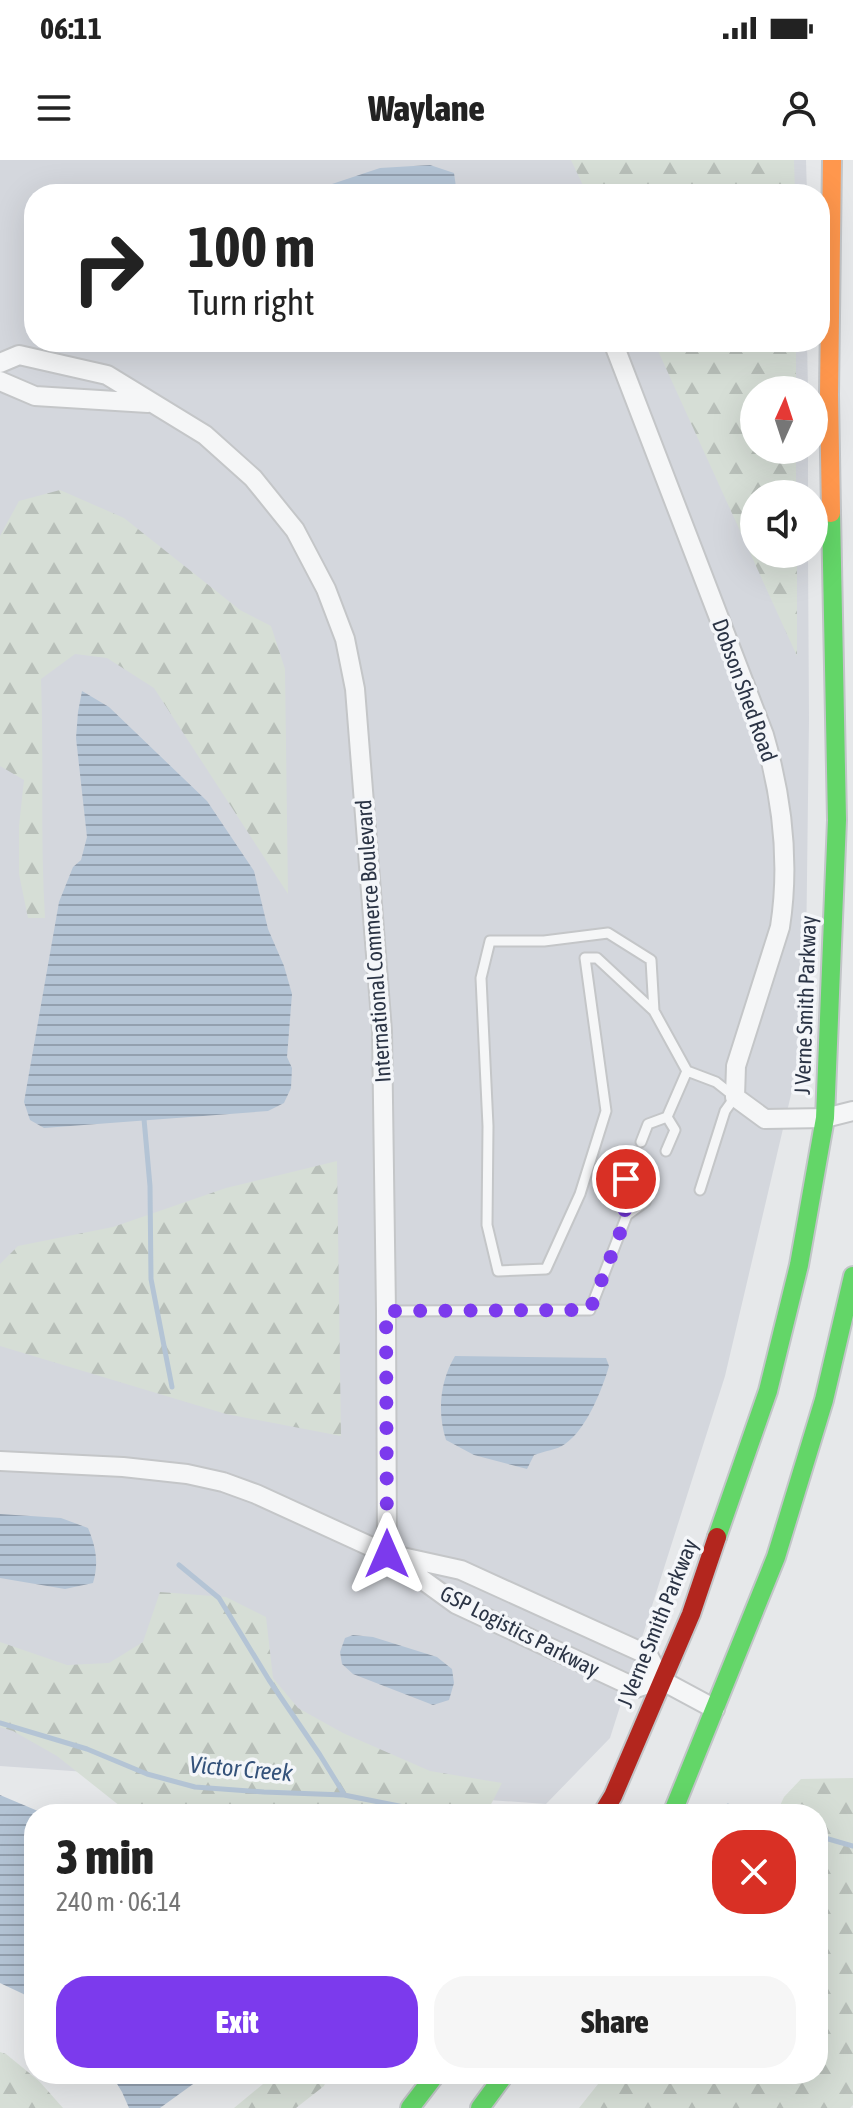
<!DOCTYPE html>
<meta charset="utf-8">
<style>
body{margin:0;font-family:"Asap Condensed",sans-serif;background:#f6f6f6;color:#222;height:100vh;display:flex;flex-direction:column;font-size:30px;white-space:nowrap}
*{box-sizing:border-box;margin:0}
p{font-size:26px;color:#767676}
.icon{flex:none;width:44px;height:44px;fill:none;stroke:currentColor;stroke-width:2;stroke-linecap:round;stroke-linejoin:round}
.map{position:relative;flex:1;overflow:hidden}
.sheet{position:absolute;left:24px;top:1644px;width:804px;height:280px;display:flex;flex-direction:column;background:#fff;border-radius:32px;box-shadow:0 8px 32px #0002}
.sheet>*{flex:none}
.guide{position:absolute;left:24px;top:24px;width:806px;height:168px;border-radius:32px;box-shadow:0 8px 32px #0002;background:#fff;color:#222;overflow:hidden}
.needle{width:52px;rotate:3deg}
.fabs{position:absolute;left:740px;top:216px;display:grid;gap:16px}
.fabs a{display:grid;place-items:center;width:88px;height:88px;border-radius:50%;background:#fff;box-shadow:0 8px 32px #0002;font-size:40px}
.pin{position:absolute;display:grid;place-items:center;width:68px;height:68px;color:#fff;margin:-34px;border:4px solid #fff;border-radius:50%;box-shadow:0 2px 8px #0007}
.me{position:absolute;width:88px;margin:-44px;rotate:0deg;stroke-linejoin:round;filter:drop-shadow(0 0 6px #0008)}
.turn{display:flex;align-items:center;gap:28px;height:168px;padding:0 32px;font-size:36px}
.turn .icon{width:104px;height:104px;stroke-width:2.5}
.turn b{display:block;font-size:56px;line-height:68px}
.round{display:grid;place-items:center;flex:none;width:84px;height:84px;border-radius:32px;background:#f6f6f6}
.head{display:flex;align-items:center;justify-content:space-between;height:136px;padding:0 32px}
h1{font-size:48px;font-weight:800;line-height:60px}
.cta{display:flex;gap:16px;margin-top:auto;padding:16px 32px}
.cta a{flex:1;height:92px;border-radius:32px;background:#7c3aed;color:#fff;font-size:32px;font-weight:800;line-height:92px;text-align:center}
.cta a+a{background:#f6f6f6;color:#222}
.status{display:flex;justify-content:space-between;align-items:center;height:56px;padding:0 40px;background:#fff;direction:ltr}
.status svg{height:22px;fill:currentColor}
header{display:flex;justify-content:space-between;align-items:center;height:104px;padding:0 32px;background:#fff;font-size:36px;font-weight:800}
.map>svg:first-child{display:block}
</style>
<div class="status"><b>06:11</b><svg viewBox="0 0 49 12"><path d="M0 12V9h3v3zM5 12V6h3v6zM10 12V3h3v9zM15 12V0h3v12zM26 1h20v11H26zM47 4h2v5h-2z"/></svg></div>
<header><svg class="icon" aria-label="menu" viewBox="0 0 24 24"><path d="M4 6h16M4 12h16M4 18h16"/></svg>Waylane<svg class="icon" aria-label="person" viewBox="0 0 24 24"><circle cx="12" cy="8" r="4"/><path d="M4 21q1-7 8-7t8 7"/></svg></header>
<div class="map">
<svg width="853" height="1948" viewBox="0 0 853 1948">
<defs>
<pattern id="forest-firs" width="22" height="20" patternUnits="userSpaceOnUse" patternTransform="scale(2)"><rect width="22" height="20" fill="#d6ded6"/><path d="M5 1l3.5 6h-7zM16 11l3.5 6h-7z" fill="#b8bfb9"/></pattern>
<pattern id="water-rules" width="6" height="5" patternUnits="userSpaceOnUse" patternTransform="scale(2)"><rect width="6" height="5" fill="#b4c4d5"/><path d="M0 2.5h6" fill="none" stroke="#93a0af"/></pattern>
</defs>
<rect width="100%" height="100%" fill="#e6e8ea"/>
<path fill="#d4d7dd" d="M0,0H806L807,34H34V182H807L808,230H754V290H808V334H754V394H808L809,560L805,875L725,1216L610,1578L546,1644L0,1606Z"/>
<path fill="url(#forest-firs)" d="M571,0H794L795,34H587Z
M654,182H796V230H754V290H796V334H754V394H797V496Z
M60,330L124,358L240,450L271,466L285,509L288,734L154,528L107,498L75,494L41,519C44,599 40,678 45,758H28L19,714V666L24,620L0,606V376L19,341Z
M337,1001L341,1276L226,1254L0,1186V1104L18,1086L113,1067L226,1028Z
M160,1432L226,1437L266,1457L273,1518L298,1548L343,1573L430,1611L502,1623L486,1654H130L57,1596L13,1571L0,1567V1482L67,1505L109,1503L143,1482Z
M853,1618V1945L850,1948H579L606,1914H818V1654H776L784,1637L801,1619Z
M0,1892L6,1894L39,1921L63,1948H0Z
M275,1914H329L324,1926L296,1948H234Z"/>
<path fill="url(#water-rules)" d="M430,5L454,13L457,34H334L332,24L380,8Z
M82,531L109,547L207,641L254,711L268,769L284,806L292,834L287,897L292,908L291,928L284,943L268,951L44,968L30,960L24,942L59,742L73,707L81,700L87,677L76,578L78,552Z
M455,1196L606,1198L609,1206C602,1230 586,1270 565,1284C557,1290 544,1291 534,1295L527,1309L474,1295L446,1280C437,1252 440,1221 455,1196Z
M0,1354L61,1358L88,1368C96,1387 99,1403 93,1423L65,1429L0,1418Z
M353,1475L373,1477L437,1497L452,1509L454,1523L449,1540L433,1545L353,1514L342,1504L340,1492L345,1478Z
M0,1635L45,1654H34V1839L0,1823Z
M111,1914H207L160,1948H129L122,1932Z"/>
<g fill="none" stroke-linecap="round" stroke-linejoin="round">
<path stroke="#b4c4d5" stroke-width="5" d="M144,959L150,1026L151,1119L172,1227
M179,1405L219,1438L269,1520L320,1595L344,1634
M0,1563L87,1589L147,1614L195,1627L264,1632L344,1635L439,1654
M728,1646L752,1654
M818,1676L853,1686"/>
<defs>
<path id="lane" d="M687,911L716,922L735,937L725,951L700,1030
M641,982L648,964L667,957L687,911L654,851L651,800L608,773L544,781H490L481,818L488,966L487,1065L498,1111L546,1109L580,1034L606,951L585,798H597L654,851
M666,991L675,970L667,957
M626,1019L619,1036L627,1055
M386,1151L590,1150L627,1055L645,1042L650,1028"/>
<path id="street" d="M613,182L764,575C782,637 790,703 780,767L736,906L735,937L765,959L825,958L853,951
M0,203L19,195L107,215L205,275L253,318L295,370L326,429L345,479L355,529L382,871L386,1151L387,1394
M0,221L35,236L148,243
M0,1301L123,1307L187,1314L223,1322L256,1334L387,1394L456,1444L636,1528L661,1520
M393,1395L461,1410L648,1495L661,1520L715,1549"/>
<path id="fast" d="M717,1377L768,1231L799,1105L825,958L837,660L831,353
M672,1654L776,1397L824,1240L853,1116
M410,1948L436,1914
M480,1948L505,1914"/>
<path id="slow" d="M831,353L829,235L832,0"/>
<path id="jam" d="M602,1654L613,1636L691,1454L717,1377"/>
</defs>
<use href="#lane" stroke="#c4c6c8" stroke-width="13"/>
<use href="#street" stroke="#c4c6c8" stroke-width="22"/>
<use href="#fast" stroke="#c2c5c8" stroke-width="22"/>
<use href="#slow" stroke="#c2c5c8" stroke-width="22"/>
<use href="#jam" stroke="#c2c5c8" stroke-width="22"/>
<use href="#lane" stroke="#f5f6f7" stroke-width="9"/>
<use href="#street" stroke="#f5f6f7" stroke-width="18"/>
<use href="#fast" stroke="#63d668" stroke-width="18"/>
<use href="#slow" stroke="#ff974d" stroke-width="18"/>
<use href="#jam" stroke="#b3261e" stroke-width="18"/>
</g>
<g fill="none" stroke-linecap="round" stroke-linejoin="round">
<path stroke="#7c3aed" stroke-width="14" stroke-dasharray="0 25.2" d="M387,1394L386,1151L590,1150L627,1055L619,1036L626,1019"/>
</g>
<g text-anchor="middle" stroke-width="7" stroke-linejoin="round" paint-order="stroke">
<g font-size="22" fill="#2b3445" stroke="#f4f6f9">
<text transform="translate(745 530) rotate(70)" y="8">Dobson Shed Road</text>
<text transform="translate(373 781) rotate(-94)" y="8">International Commerce Boulevard</text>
<text transform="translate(805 845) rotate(-88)" y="8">J Verne Smith Parkway</text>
<text transform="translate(657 1463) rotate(-68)" y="8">J Verne Smith Parkway</text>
<text transform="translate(520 1471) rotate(27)" y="8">GSP Logistics Parkway</text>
</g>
<g font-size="24" font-style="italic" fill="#34527a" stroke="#f4f6f9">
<text transform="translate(241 1609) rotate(5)" y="8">Victor Creek</text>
</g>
</g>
</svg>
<div class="fabs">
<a><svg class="needle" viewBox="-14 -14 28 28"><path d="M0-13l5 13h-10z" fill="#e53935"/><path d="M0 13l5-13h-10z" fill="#767676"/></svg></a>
<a><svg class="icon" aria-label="sound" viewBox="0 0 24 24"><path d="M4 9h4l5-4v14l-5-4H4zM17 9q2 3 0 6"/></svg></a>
</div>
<div class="pin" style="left:626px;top:1019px;background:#d93025"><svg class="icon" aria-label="arrive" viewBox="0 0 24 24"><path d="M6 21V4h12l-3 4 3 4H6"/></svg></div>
<svg class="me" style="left:387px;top:1394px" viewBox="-20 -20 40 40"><path d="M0-17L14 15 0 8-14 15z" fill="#7c3aed" stroke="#fff" stroke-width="4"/></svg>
<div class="guide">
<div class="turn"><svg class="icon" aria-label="right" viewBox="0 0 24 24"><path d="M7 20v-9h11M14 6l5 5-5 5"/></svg><div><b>100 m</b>Turn right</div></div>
</div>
<section class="sheet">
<div class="head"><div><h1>3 min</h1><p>240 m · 06:14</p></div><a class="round" style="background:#d93025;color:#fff"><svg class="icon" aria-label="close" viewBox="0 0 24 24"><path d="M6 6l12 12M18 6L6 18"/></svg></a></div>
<div class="cta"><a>Exit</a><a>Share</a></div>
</section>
</div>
